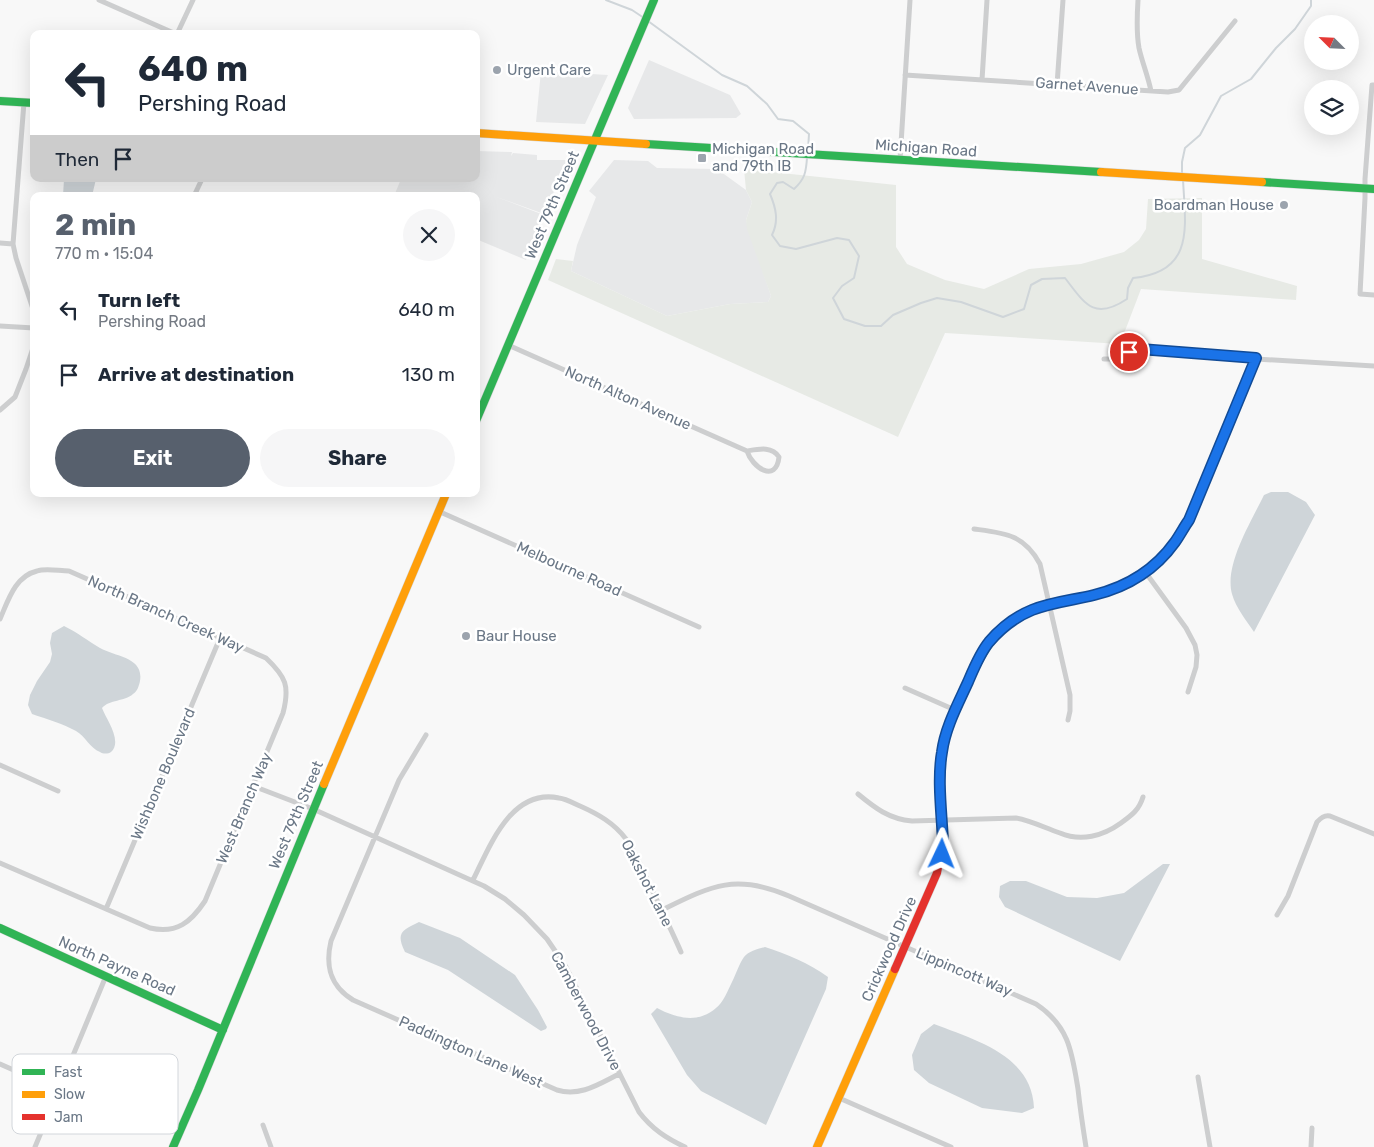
<!DOCTYPE html>
<meta charset="utf-8">
<style>
body{margin:0;font-family:Rubik,sans-serif;background:#f6f6f7;color:#1f2937;height:100vh;display:flex;flex-direction:column;font-size:19px;white-space:nowrap}
*{box-sizing:border-box;margin:0}
p{font-size:16px;color:#747a83}
.icon{flex:none;width:28px;height:28px;fill:none;stroke:currentColor;stroke-width:2;stroke-linecap:round;stroke-linejoin:round}
.map{position:relative;flex:1;overflow:hidden}
.details{position:absolute;left:30px;top:192px;width:450px;height:305px;display:flex;flex-direction:column;background:#fff;border-radius:10px;box-shadow:0 5px 20px #0002}
.details>*{flex:none}
.guide{position:absolute;left:30px;top:30px;width:450px;height:152px;border-radius:10px;box-shadow:0 5px 20px #0002;background:#fff;color:#1f2937;overflow:hidden}
.needle{width:32px;rotate:294deg}
.buttons{position:absolute;left:1304px;top:15px;display:grid;gap:10px}
.buttons a{display:grid;place-items:center;width:55px;height:55px;border-radius:50%;background:#fff;box-shadow:0 5px 20px #0002;font-size:25px}
.pin{position:absolute;display:grid;place-items:center;width:42px;height:42px;color:#fff;margin:-21px;border:2px solid #fff;border-radius:50%;box-shadow:0 1px 5px #0007}
.me{position:absolute;width:55px;margin:-28px;rotate:2deg;stroke-linejoin:round;filter:drop-shadow(0 0 4px #0008)}
.turn{display:flex;align-items:center;gap:18px;height:105px;padding:0 25px;font-size:22px}
.turn .icon{width:65px;height:65px;stroke-width:2.5}
.turn b{display:block;font-size:35px;line-height:42px}
.then{display:flex;align-items:center;height:48px;padding:0 25px;background:#0003;gap:10px;font-size:19px}
.round{display:grid;place-items:center;flex:none;width:52px;height:52px;border-radius:26px;background:#f6f6f7}
.overview{display:flex;align-items:center;justify-content:space-between;height:85px;padding:0 25px}
h1{font-size:30px;font-weight:700;line-height:38px;color:#57606d}
.primary-button{display:flex;gap:10px;margin-top:auto;padding:10px 25px}
.primary-button a{flex:1;height:58px;border-radius:30px;background:#57606d;color:#fff;font-size:20px;font-weight:700;line-height:58px;text-align:center}
.primary-button a+a{background:#f6f6f7;color:#1f2937}
ul{padding:0;list-style:none}
li{display:flex;align-items:center;gap:15px;height:65px;padding:0 25px}
li div{flex:1}
li b{display:block;font-size:19px}
li em{font-style:normal}
.map>svg:first-child{display:block}
</style>
<div class="map">
<svg width="1374" height="1147" viewBox="0 0 1374 1147">
<rect width="100%" height="100%" fill="#f8f8f8"/>
<path fill="#e7e8e9" d="M649,60L730,95L741,114L736,118L634,119L628,108Z
M541,71L608,75L585,124L536,122Z
M476,151L512,152L511,156L513,153L537,155V160H568L544,214L494,196L544,215L526,260L476,239V196H394L401,179H476Z
M614,160L648,161L657,168L717,169L746,190L752,202L746,220L771,296L768,302L730,304L667,316L571,271L577,245L596,197L589,191Z"/>
<path fill="#e7eae5" d="M744,169L896,185V247L907,264L945,280L984,289L1029,269L1081,264L1124,252L1139,240L1146,229L1148,199L1202,198V259L1297,286L1296,300L1141,289L1120,344L945,333L898,437L548,280L556,259L573,261L571,271L667,316L730,304L768,302L771,296L747,229L746,220L752,202L746,190Z"/>
<path fill="#cfd5d9" d="M64,179H96L92,196H63Z
M1271,492H1288L1306,502L1315,515L1254,632C1246,620 1236,608 1232,594C1224,565 1251,522 1264,495Z
M64,626C77,632 88,641 100,648C116,657 144,657 140,681C139,686 137,692 133,694C124,702 110,699 102,708C106,719 123,741 111,752C108,754 103,754 100,752C90,748 85,736 76,731C63,724 47,719 32,714L28,705L30,695L37,681L50,662L52,654L50,643L52,633Z
M1163,864H1170L1120,961L1005,907L999,897L1000,886L1010,881H1026L1067,897L1097,898L1124,893Z
M419,922L460,938L515,975L538,1010L547,1027L546,1029L541,1031L448,970L405,952C395,932 403,930 419,922Z
M765,947C787,954 809,963 828,977L826,989L766,1125L701,1091L687,1075L651,1014L657,1008C676,1018 698,1024 716,1008C723,1003 728,990 732,982C736,974 739,964 744,957C749,951 757,949 765,947Z
M934,1024C975,1040 1032,1055 1034,1108L1022,1113L982,1108L929,1083L914,1070L912,1055L921,1034Z"/>
<g fill="none" stroke-linecap="round" stroke-linejoin="round">
<path stroke="#cfd5d9" stroke-width="2" d="M606,0L632,10L644,18
M648,21L722,75L747,86L767,104L778,119L793,121L809,134L808,150
M807,158C806,172 805,179 794,189L783,182L777,183L770,194C776,208 779,221 772,235L780,246L796,249L837,238L849,240L859,256L854,278L842,286L833,298L844,319L865,326H881L893,315L921,303L937,298L961,302L1003,317L1024,309L1031,285L1042,279L1065,278C1085,304 1094,321 1127,299L1128,288L1133,278C1196,272 1185,225 1183,179
M1182,174V162L1185,148L1200,135L1221,96L1251,79L1276,48L1295,29L1311,6V0"/>
<defs>
<path id="fast" d="M0,101L34,103
M646,144L1101,172
M1262,182L1374,189
M476,421L654,0
M941,849C943,819 938,788 942,758C945,734 954,713 964,690C981,654 996,623 1037,609C1075,596 1117,596 1150,569C1179,546 1192,514 1205,481C1214,460 1223,439 1232,418
M0,928L223,1030
M173,1147L198,1090L324,784"/>
<path id="slow" d="M476,133L646,144
M1101,172L1262,182
M1232,418L1256,359
M324,784L446,494
M817,1147L895,969"/>
<path id="jam" d="M895,969L937,873L941,849"/>
</defs>
<use href="#fast" stroke="#d5d6d7" stroke-width="9"/>
<use href="#slow" stroke="#d5d6d7" stroke-width="9"/>
<use href="#jam" stroke="#d5d6d7" stroke-width="9"/>
<path stroke="#cdcecf" stroke-width="5" d="M99,0L176,34
M1138,0C1137,16 1136,32 1139,48C1142,62 1148,76 1151,91
M177,34L193,0
M905,75L1168,92L1179,90L1235,21
M982,80L987,0
M1057,85L1063,0
M1374,85H1372L1365,179V198L1360,294L1374,295
M24,102L13,244L16,258L34,312
M900,160L910,0
M194,196L202,179
M0,243L13,244
M0,326L34,328
M508,345L747,451C752,467 776,484 779,457C772,446 759,449 747,451
M1104,359H1119L1132,351L1140,349L1256,359L1374,366
M0,410L15,397L26,369L34,345
M438,511L699,627
M974,529C1004,533 1024,534 1040,564L1070,695V711L1068,720
M1146,573L1186,628L1195,645L1197,655L1196,667L1188,692
M0,619C8,601 15,576 37,571C46,568 59,571 69,571L266,658C286,677 290,686 283,713L205,901C191,922 177,934 150,928L0,863
M905,688L955,710
M426,735L399,780L331,941C325,966 330,986 353,1000L557,1090C580,1097 599,1084 619,1074
M0,765L58,791
M253,786L313,809L484,886L505,899L524,915L547,939L566,967L639,1112C652,1129 666,1138 685,1147
M858,794C875,808 889,819 912,821L1016,818C1032,821 1045,828 1060,833C1081,842 1103,836 1121,823C1132,815 1139,810 1143,797
M473,880C490,846 511,788 559,798C567,799 573,803 580,806C598,814 614,823 626,839C635,851 641,866 647,879C658,903 670,927 681,952
M106,909L220,638
M662,910C711,886 735,873 789,896L1036,1004C1069,1026 1072,1052 1078,1089C1080,1108 1083,1128 1086,1147
M1277,915L1288,896L1317,822C1321,818 1324,815 1330,816L1374,834
M0,1064L59,1090
M1198,1077L1210,1147
M839,1098L951,1147
M263,1125L271,1147
M35,1147L106,976
M1311,1147L1312,1128"/>
<use href="#fast" stroke="#30b455" stroke-width="8"/>
<use href="#slow" stroke="#ff9f0a" stroke-width="8"/>
<use href="#jam" stroke="#e5322d" stroke-width="8"/>
</g>
<g fill="none" stroke-linecap="round" stroke-linejoin="round">
<defs>
<path id="route" d="M942,854L943,843C942,815 937,780 942,752C945,728 958,704 968,682C974,668 980,653 989,642C1001,628 1015,617 1032,610C1052,602 1074,600 1094,595C1127,587 1155,570 1175,542C1180,535 1184,527 1189,520L1256,358L1140,349L1129,352"/>
</defs>
<use href="#route" stroke="#114b97" stroke-width="12"/>
<use href="#route" stroke="#1a73e8" stroke-width="9"/>
</g>
<g fill="#9ca4ae" stroke="#fff" stroke-width="2">
<circle cx="497" cy="70" r="5"/>
<rect x="697" y="153" width="10" height="10" rx="2.5"/>
<circle cx="1284" cy="205" r="5"/>
<circle cx="466" cy="636" r="5"/>
</g>
<g text-anchor="middle" stroke-width="5" stroke-linejoin="round" paint-order="stroke">
<g font-size="15" fill="#6a7786" stroke="#fff" text-anchor="start">
<text x="507" y="75">Urgent Care</text>
<text x="712" y="154">Michigan Road<tspan x="712" dy="17">and 79th IB</tspan></text>
<text x="1274" y="210" text-anchor="end">Boardman House</text>
<text x="476" y="641">Baur House</text>
</g>
<g font-size="15" fill="#6a7786" stroke="#fff">
<text transform="translate(1087 86) rotate(4)" y="5">Garnet Avenue</text>
<text transform="translate(926 148) rotate(4)" y="5">Michigan Road</text>
<text transform="translate(552 205) rotate(-67)" y="5">West 79th Street</text>
<text transform="translate(628 398) rotate(24)" y="5">North Alton Avenue</text>
<text transform="translate(569 569) rotate(24)" y="5">Melbourne Road</text>
<text transform="translate(166 614) rotate(24)" y="5">North Branch Creek Way</text>
<text transform="translate(163 774) rotate(-67)" y="5">Wishbone Boulevard</text>
<text transform="translate(244 808) rotate(-67)" y="5">West Branch Way</text>
<text transform="translate(296 815) rotate(-67)" y="5">West 79th Street</text>
<text transform="translate(647 883) rotate(63)" y="5">Oakshot Lane</text>
<text transform="translate(889 949) rotate(-66)" y="5">Crickwood Drive</text>
<text transform="translate(117 966) rotate(24)" y="5">North Payne Road</text>
<text transform="translate(964 972) rotate(23)" y="5">Lippincott Way</text>
<text transform="translate(586 1011) rotate(62)" y="5">Camberwood Drive</text>
<text transform="translate(471 1052) rotate(24)" y="5">Paddington Lane West</text>
</g>
</g>
<rect x="12" y="1054" width="166" height="80" rx="8" fill="#fff" stroke="#d2d6db" stroke-width="1"/>
<rect x="22" y="1069" width="23" height="6" fill="#30b455"/>
<rect x="22" y="1091" width="23" height="7" fill="#ff9f0a"/>
<rect x="22" y="1114" width="23" height="6" fill="#e5322d"/>
<g font-size="14" fill="#6a7786">
<text x="54" y="1077">Fast</text>
<text x="54" y="1099">Slow</text>
<text x="54" y="1122">Jam</text>
</g>
</svg>
<div class="buttons">
<a><svg class="needle" viewBox="-14 -14 28 28"><path d="M0-13l5 13h-10z" fill="#e53935"/><path d="M0 13l5-13h-10z" fill="#747a83"/></svg></a>
<a><svg class="icon" aria-label="layers" viewBox="0 0 24 24"><path d="M12 4l9 5-9 5-9-5zM3 14l9 5 9-5"/></svg></a>
</div>
<div class="pin" style="left:1129px;top:352px;background:#d93025"><svg class="icon" aria-label="arrive" viewBox="0 0 24 24"><path d="M6 21V4h12l-3 4 3 4H6"/></svg></div>
<svg class="me" style="left:942px;top:854px" viewBox="-20 -20 40 40"><path d="M0-17L14 15 0 8-14 15z" fill="#1a73e8" stroke="#fff" stroke-width="4"/></svg>
<div class="guide">
<div class="turn"><svg class="icon" aria-label="left" viewBox="0 0 24 24"><path d="M17 20v-9H6M10 6l-5 5 5 5"/></svg><div><b>640 m</b>Pershing Road</div></div>
<div class="then">Then<svg class="icon" aria-label="arrive" viewBox="0 0 24 24"><path d="M6 21V4h12l-3 4 3 4H6"/></svg></div>
</div>
<section class="details">
<div class="overview"><div><h1>2 min</h1><p>770 m · 15:04</p></div><a class="round"><svg class="icon" aria-label="close" viewBox="0 0 24 24"><path d="M6 6l12 12M18 6L6 18"/></svg></a></div>
<ul>
<li><svg class="icon" aria-label="left" viewBox="0 0 24 24"><path d="M17 20v-9H6M10 6l-5 5 5 5"/></svg><div><b>Turn left</b><p>Pershing Road</p></div><em>640 m</em></li>
<li><svg class="icon" aria-label="arrive" viewBox="0 0 24 24"><path d="M6 21V4h12l-3 4 3 4H6"/></svg><div><b>Arrive at destination</b></div><em>130 m</em></li>
</ul>
<div class="primary-button"><a>Exit</a><a>Share</a></div>
</section>
</div>
